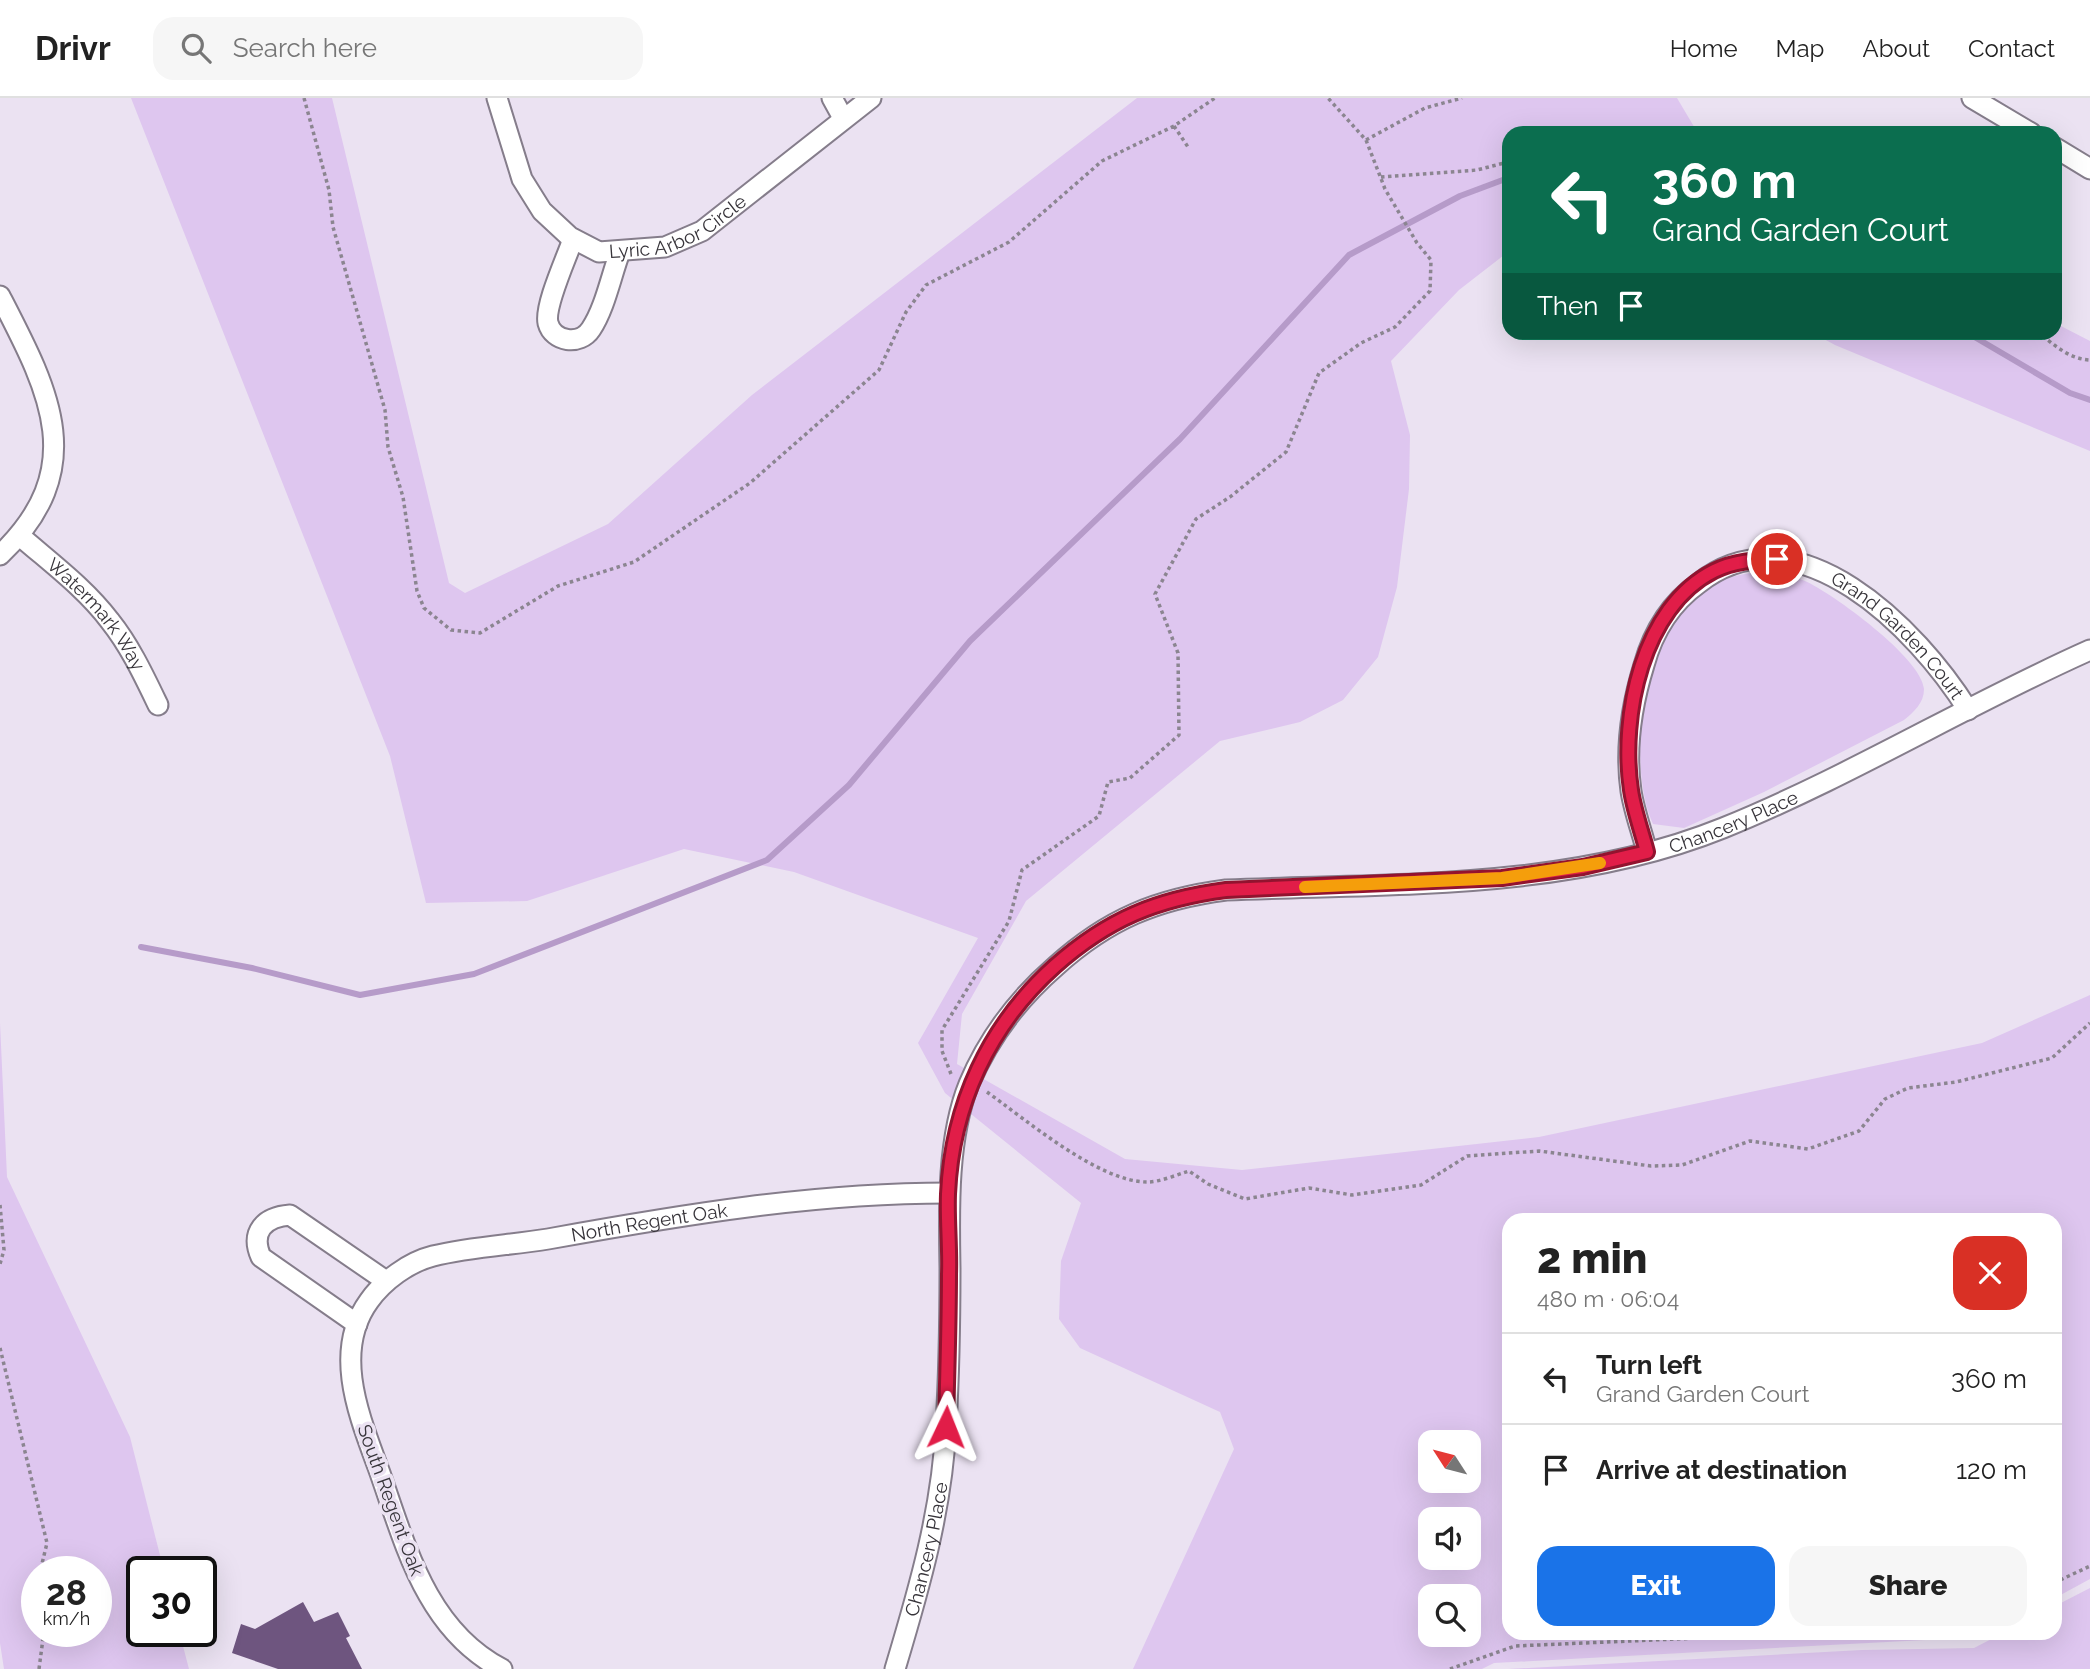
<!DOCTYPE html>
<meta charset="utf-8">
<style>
body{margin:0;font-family:Raleway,sans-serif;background:#f6f6f6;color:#222;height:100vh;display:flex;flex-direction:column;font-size:26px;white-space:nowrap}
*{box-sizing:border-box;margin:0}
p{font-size:23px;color:#767676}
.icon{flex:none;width:38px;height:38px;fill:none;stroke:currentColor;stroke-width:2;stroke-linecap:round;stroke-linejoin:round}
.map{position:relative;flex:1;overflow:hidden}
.drawer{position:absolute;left:1502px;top:1115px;width:560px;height:427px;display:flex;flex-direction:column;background:#fff;border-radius:21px;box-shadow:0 7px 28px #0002}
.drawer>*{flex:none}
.guide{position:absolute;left:1502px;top:28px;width:560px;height:214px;border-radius:21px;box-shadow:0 7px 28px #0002;background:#0b6e4f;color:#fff;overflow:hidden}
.needle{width:46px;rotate:306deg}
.buttons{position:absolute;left:1418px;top:1332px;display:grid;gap:14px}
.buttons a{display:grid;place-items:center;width:63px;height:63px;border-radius:14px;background:#fff;box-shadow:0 7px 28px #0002;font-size:35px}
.speed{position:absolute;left:21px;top:1458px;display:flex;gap:14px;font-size:35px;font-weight:700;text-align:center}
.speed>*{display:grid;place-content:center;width:91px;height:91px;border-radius:50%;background:#fff;box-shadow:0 7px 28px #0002;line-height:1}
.speed small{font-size:18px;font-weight:400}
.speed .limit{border:4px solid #111;border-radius:10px;background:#fff;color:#111}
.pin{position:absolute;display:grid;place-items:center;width:60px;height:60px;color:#fff;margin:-30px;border:4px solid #fff;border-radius:50%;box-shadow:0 2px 7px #0007}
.me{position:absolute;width:77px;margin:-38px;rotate:2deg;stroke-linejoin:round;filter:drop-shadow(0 0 5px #0008)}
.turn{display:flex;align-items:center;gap:24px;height:147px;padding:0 35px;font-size:32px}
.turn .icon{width:91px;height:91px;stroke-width:2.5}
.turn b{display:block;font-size:49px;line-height:60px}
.then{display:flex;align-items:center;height:66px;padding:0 35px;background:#0003;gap:14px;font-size:26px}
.round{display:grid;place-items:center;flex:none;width:74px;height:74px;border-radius:21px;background:#f6f6f6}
.headline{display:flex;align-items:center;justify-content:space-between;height:119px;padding:0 35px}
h1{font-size:42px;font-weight:800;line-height:52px}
.button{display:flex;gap:14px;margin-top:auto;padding:14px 35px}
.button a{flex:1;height:80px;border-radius:21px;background:#1a73e8;color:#fff;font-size:28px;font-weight:800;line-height:80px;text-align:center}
.button a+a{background:#f6f6f6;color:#222}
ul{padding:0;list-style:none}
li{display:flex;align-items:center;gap:21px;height:91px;padding:0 35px;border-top:2px solid #e0e0e0}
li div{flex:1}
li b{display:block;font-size:26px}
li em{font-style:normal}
header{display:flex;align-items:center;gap:42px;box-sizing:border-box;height:98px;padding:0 35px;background:#fff;border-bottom:2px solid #e0e0e0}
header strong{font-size:33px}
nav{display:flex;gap:38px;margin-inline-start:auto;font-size:24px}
.search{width:490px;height:63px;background:#f6f6f6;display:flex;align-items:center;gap:18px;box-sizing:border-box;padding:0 24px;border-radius:21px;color:#767676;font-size:26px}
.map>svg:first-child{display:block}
</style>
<header>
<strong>Drivr</strong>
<div class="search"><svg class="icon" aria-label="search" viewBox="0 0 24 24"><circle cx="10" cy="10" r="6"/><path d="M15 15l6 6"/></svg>Search here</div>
<nav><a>Home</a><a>Map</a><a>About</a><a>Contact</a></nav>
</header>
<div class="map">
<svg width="2090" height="1571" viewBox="0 0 2090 1571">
<rect width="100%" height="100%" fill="#ebe2f2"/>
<path fill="#dec6ef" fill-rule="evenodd" d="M131,0H332L449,485L465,495L608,426L752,297L1137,0H1677L1696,32L1704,35H1508V154L1459,192L1391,263L1410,337L1409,391L1397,489L1378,559L1343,602L1300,624L1220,643L1026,803L962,916L957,966L1125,1061L1242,1072L1539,1039L1982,945L2090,897V1481L2055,1500L2054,1122H1508V1535H1990L1982,1539L1494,1565L1482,1571H1133L1234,1351L1220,1314L1080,1250L1059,1221L1061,1163L1081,1105L945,995L918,945L978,840L794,774L684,751L527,803L426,805L390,658ZM1430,1344H1468V1382H1430ZM1430,1421H1468V1460H1430ZM1430,1498H1468V1536H1430Z
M2055,225L2090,243V353L1835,247L1813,235L2054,234Z
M1768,473C1780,476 1793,478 1805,483C1832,495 1922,560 1924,591C1924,605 1914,614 1904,622L1764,694L1684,730L1653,726C1630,676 1639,575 1670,530C1681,515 1697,499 1712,488C1727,477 1749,475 1768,473Z
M0,925L7,1079L130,1339L164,1473L142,1474V1533H179L189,1571H4L0,1545ZM37,1474H96V1533H37Z
M2090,1490V1571H1508L1862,1552L1974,1550L2003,1535H2054L2055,1508Z"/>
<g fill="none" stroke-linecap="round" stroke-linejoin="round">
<path stroke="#b69bc9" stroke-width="6" d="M1966,234L2070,295L2090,302
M141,849L252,870L360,897L474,876L767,762L849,687L970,543L1180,341L1349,157L1460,98L1508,80"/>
</g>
<path fill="#6e557f" d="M303,1504L314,1524L338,1514L350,1538L346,1540L362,1571H278L232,1555L241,1526L255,1531Z"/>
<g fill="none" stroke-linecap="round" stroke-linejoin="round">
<defs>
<g id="street">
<path id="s1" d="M497,0L522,81L542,113L570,139L599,154L665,149L702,133L871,0"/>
<path d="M832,0L843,20"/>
<path d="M1972,0L2031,35"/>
<path d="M2054,49L2090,71"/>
<path d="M573,141C567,159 544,208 548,225C553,244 580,248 591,231C605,210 611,178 620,154"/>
<path d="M0,198C49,293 91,370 0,457"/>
<path id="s2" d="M20,438C51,465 85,490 110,523C130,548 144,578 158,607"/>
<path id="s3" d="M1647,754C1642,734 1634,713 1631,693C1625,651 1632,606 1644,567C1653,534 1671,505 1699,485C1798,408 1918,532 1968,612"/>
<path d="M357,1226L261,1159C250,1134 264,1119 290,1117L386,1183"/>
<path id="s4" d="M502,1571C427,1532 406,1449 380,1375C361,1322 331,1255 369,1203C383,1183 409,1164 433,1158C470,1149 511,1147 548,1141C681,1117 813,1095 948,1095"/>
<path id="s5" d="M895,1571C919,1491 942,1412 946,1328C949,1276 950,1222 950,1170C949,1113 947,1040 969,986C988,941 1019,900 1056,868C1108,821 1157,801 1226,792C1391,785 1567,793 1723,730C1849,679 1966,607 2090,552"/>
</g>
</defs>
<use href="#street" stroke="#857d8b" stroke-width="23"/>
<path stroke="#8b8590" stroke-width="3.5" stroke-dasharray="3.5 3.5" stroke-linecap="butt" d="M304,0L329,92L333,129L385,312L388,349L403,399L417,493L424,510L451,532L480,535L558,488L634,464L750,385L879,272L906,214L926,187L1009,144L1102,63L1174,28L1215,0
M1174,28L1188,49
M1366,42L1425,10L1462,0
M1381,79L1477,72L1508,64
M2037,234C2054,246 2068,261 2090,262
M951,976L942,953V932L1009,823L1022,772L1099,718L1108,684L1130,680L1179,637L1178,555L1155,496L1196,421L1230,399L1286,354L1319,275L1361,245L1395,229L1430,193L1431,162L1417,145L1385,91L1366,42L1328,0
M987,994C1025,1021 1099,1084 1147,1084C1160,1084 1176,1077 1189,1073L1208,1086L1245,1101L1309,1090L1352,1097L1421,1087L1467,1058L1539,1053L1651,1068L1682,1067L1750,1043L1808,1051L1859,1033L1885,1001L1908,990L1956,984L2052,960L2090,925
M0,1107L4,1152L0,1166
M0,1250L47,1445L40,1474
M2054,1485L2090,1468
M39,1571L44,1533
M1450,1571L1515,1548L1814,1535"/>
<use href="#street" stroke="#fff" stroke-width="19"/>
</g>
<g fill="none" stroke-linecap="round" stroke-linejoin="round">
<defs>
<path id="route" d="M946,1329C947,1278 949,1227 949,1176C950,1149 947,1123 948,1096C952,1007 989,927 1055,868C1108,821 1157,801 1226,792L1502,780L1583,769L1647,754C1642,734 1634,713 1631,692C1620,619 1642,509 1714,473C1734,463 1755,462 1777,461"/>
</defs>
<use href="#route" stroke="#92132f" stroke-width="18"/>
<use href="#route" stroke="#e11d48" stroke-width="12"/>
<path stroke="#f59e0b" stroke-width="12" d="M1305,789L1502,780L1600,765"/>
</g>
<g text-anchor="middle" stroke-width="7" stroke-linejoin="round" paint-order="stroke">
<g font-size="19" fill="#37343a" stroke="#ebe2f2">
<text dy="7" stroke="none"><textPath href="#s1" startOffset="278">Lyric Arbor Circle</textPath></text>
<text dy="7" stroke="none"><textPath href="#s2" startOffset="110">Watermark Way</textPath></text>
<text dy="7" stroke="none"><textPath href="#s3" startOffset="522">Grand Garden Court</textPath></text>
<text dy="7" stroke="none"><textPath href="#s5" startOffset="1446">Chancery Place</textPath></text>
<text dy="7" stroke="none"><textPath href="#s4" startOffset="716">North Regent Oak</textPath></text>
<text transform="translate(391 1402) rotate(70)" y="7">South Regent Oak</text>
<text dy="7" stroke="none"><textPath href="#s5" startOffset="124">Chancery Place</textPath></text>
</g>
</g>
</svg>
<div class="buttons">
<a><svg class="needle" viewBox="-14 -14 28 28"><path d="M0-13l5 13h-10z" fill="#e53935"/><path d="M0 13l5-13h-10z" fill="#767676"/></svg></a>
<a><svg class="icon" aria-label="sound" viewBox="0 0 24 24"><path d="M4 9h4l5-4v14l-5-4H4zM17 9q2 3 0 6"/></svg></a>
<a><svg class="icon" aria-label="search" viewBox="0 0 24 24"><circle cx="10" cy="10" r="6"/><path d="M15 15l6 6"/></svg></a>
</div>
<div class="speed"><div>28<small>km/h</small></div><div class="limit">30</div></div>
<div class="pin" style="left:1777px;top:461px;background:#d93025"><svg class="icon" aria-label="arrive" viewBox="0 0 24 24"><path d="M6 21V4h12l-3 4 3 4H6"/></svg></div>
<svg class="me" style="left:946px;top:1329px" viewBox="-20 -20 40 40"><path d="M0-17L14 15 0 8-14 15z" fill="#e11d48" stroke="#fff" stroke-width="4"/></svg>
<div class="guide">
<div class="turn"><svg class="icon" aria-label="left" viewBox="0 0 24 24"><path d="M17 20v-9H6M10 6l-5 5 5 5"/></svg><div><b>360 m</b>Grand Garden Court</div></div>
<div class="then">Then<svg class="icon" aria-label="arrive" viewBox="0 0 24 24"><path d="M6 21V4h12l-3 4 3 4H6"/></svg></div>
</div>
<section class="drawer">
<div class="headline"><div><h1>2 min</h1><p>480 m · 06:04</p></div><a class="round" style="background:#d93025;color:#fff"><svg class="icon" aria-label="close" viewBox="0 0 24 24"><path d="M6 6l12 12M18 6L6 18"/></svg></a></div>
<ul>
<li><svg class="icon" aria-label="left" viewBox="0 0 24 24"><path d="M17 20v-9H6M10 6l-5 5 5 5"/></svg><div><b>Turn left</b><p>Grand Garden Court</p></div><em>360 m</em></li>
<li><svg class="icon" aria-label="arrive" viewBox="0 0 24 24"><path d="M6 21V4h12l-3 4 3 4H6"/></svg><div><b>Arrive at destination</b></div><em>120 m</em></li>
</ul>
<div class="button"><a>Exit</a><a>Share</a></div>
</section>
</div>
